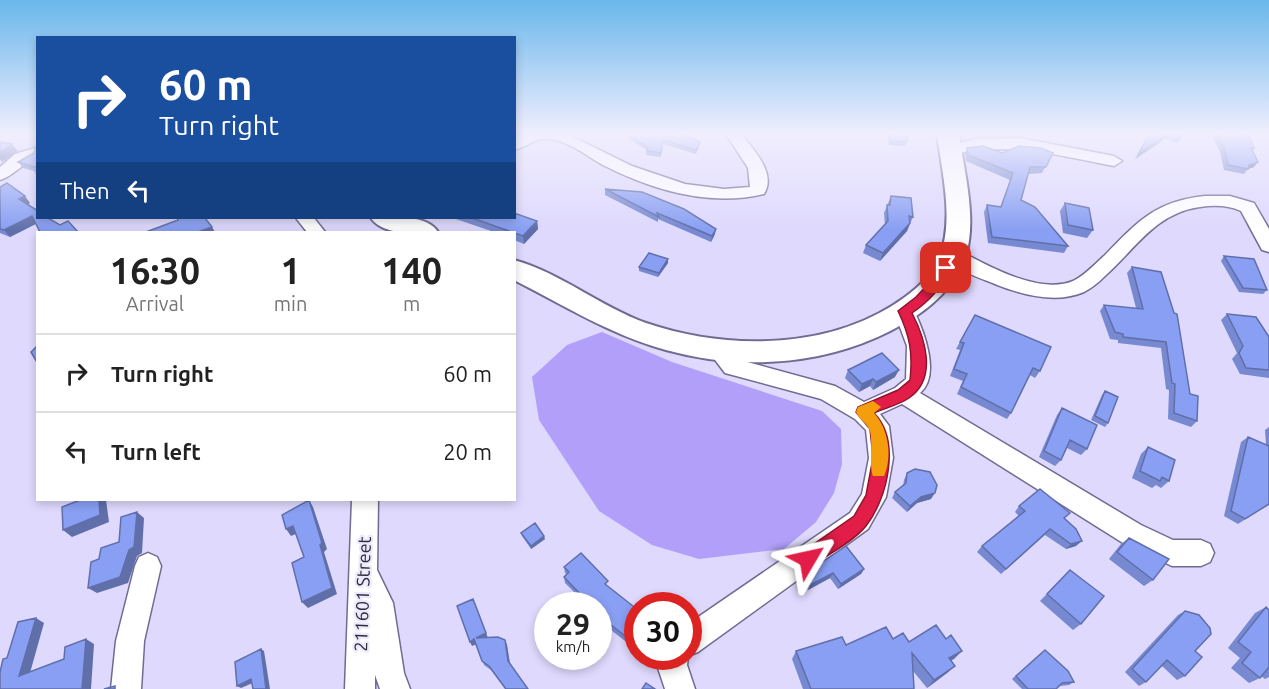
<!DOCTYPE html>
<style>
body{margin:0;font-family:Ubuntu,sans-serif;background:#f6f6f6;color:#222;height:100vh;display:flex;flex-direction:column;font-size:22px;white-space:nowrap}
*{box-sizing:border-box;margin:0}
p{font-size:20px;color:#767676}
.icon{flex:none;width:33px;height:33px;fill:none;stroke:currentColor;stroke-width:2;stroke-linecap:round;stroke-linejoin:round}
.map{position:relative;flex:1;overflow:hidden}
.sheet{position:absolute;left:36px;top:231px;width:480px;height:270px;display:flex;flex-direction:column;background:#fff;border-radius:0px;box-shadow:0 3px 9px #0003}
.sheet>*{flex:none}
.hud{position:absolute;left:36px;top:36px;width:480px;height:183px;border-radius:0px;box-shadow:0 3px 9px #0003;background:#1a4fa0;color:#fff;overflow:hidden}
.speed{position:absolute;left:534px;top:592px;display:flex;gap:12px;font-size:30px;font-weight:700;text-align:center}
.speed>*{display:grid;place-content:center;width:78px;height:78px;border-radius:50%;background:#fff;box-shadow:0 3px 9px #0003;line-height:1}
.speed small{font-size:15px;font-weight:400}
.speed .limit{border:9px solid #d22;background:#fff;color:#111}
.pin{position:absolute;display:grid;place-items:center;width:51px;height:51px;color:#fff;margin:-26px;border-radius:12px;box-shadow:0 3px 9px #0006}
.me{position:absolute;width:66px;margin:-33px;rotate:54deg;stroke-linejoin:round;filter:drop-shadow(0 0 4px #0008)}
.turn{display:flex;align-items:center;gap:21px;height:126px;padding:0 24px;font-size:27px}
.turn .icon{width:78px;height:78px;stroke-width:2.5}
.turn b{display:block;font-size:42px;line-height:51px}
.then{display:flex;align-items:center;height:57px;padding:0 24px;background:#0003;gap:12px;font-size:22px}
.eta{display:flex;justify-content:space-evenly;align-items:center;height:102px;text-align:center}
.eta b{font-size:36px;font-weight:700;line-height:42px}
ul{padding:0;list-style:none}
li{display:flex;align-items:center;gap:18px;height:78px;padding:0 24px;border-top:2px solid #e0e0e0}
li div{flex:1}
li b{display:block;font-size:22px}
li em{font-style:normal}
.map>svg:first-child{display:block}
</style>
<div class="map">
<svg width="1269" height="689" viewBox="0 0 1269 689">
<rect width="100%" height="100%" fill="#ded9fd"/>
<path fill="#b19ff9" d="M602,332L672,362L822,411L841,429L842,464L834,493L816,522L784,549L699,559L652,545L599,511L539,420L532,377L567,345Z"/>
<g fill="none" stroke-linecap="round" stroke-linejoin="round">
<defs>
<path id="street" d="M524,134H567L632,166L685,184L724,189L750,187L748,168L726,134H742C753,150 777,173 764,194C710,207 652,190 603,165C587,156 569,141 549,139C536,137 527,147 514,150V138Z
M1020,138L1114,156L1122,161L1114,166C1057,155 1008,141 950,155L942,150L944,147L975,139Z
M38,147V157C23,162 14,176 0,180V167L15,154Z
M1205,196H1230L1254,203L1269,229V252L1262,250L1241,211C1228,205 1214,205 1200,207C1156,213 1137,247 1106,275C1100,281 1092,288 1084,292C1056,304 1022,295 995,284C980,278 952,269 944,255L946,251H960C988,266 1040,295 1073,281C1084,276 1096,263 1105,255C1138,221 1156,201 1205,196Z
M296,218H314L325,232H307Z
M904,304L911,306L914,311C924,331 941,376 920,393L1141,525L1173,540H1201L1210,544L1214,553L1210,562L1201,566H1172L1123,543L902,404L880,414L889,426L893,458L886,497L868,529L698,652L688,656V624L850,513L862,494L869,458L866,430L855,419L821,399L725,373L706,348L710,342L717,340L724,342L740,360L835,386L864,402L895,388L906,379L907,346L894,311L897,306Z
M352,500H378L377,570L393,603L404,673L410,689H380L375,675V689H345Z
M148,553L157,557L161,566L144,641L141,689H111L116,641L135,566L139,557Z
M658,657H688L687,665L695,689H665L657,665Z"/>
<path id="secondary" d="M937,134H959C964,172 977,217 966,255C957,285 930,309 903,324C832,365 745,372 666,350C611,335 565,306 514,280V260C561,273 601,307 646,323C728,351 833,350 905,297C919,287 934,273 940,256C954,219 942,172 937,134Z
M371,218C389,216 427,214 438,232C420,234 383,236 371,218Z"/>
</defs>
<use href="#street" stroke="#716a92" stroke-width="3"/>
<use href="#secondary" stroke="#716a92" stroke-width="4"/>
<use href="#street" fill="#fff" fill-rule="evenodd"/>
<use href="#secondary" fill="#fff" fill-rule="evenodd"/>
</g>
<path fill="#7689d1" d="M887,134H908L905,146L889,145Z
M1149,134H1184L1178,143L1165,139L1135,159Z
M1211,134H1248L1254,148L1253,150L1254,167L1248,169L1244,174L1224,170L1220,152Z
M629,135L700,142L699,146L696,154L663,144L661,157L646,155L647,150L629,139Z
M38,147V177L34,171L23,168L18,162L34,153Z
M967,148L1002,153H1053L1042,173L1028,174L1021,200L1068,246L1064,253L988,243L984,212L987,205L1001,207L1010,180L966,161L965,155Z
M0,187L30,203L28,204L60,225L78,232L36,224L10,237L0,233Z
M605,189L715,234L711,242L658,219V222L605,195Z
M891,196L913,217L907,231L880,261L863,253L866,245L885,225L884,213Z
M1065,203L1093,230L1087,238L1063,233L1060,211Z
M453,218H514L537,221L538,229L524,244L514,240V232H494Z
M1224,256L1267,290L1263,294L1239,292L1221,261Z
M668,263L658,277L639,271V267Z
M1132,267L1190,394L1197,421L1191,427L1168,419L1169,390L1166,389L1161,348L1118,343V340L1110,339L1100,311L1104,305L1136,308L1127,273Z
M1227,314L1269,337V378L1240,374L1232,359L1237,353L1221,320Z
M975,315L1040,371L1035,378L1030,375L1011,413L1007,419L957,394L963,381L950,376L960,350L956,349Z
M848,370L895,377L873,390L870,386L859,392L845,378Z
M1105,391L1108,423L1105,427L1091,420L1102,395Z
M1062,408L1087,449L1081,455L1067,448L1061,460L1055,466L1039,457L1057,415Z
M1269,427V504L1238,524L1224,516L1241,442L1248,437L1266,445L1265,430Z
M1148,447L1169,481L1161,488L1156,485L1152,488L1132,478L1141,454Z
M907,473L931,499L917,503L907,512L892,498L895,492L903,486L904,480Z
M1019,506L1064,519L1076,546L1066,549L1045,535L1001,574L977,552L982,546L1019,516L1015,512Z
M521,533L545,539L531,549L522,536Z
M1129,538L1153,580L1144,586L1109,559L1121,544Z
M564,567L608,587L638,610V651L598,620V606L581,599L565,583L564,577L567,574L565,573Z
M864,569L861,574L838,589L830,578L808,590L801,581L803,575Z
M1070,570L1081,624L1073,630L1040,601Z
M1266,607L1269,610V677L1265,679L1261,676L1260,678L1249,683L1231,668L1240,658L1228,648L1255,613Z
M1185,611L1195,651L1185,676L1177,680L1162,666L1146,682L1139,686L1125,672L1178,615Z
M488,637L505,640L507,645L510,663L528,689H505L491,670L484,665L476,644L472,646Z
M893,639L909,642L946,639L962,651L951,660L955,666L947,673L927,688L913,671L914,689H803L792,659L796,651Z
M1041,653L1074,682L1069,685L1060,686L1056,689H1022L1012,679Z"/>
<path fill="#606faa" d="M1169,134L1165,139L1135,159L1139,153Z
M12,144L18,151L2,162L0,159V153Z
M1258,162L1254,167L1248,169L1249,165Z
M25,196L30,203L25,206L19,199Z
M32,216L37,223L10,237L4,230Z
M537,221L538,229L524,244L523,236Z
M910,223L907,231L880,261L883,253Z
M212,227L215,232H198Z
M716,229L715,234L711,242L712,236Z
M668,259V263L658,277L659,273Z
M899,370L895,377L873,390L876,382Z
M873,379L870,386L859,392L862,384Z
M935,493L931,499L917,503L907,512L910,506L921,497Z
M99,500H106L109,522L72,537L63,530Z
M309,500L313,507L327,549L324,552L337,594L308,608L302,602L320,545Z
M137,512L144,518L142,553L137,556L128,583L97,593L88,588L120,577Z
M293,526L298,533L291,536L286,529Z
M544,536L545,539L531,549V546Z
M1082,541L1076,546L1066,549L1071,544Z
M864,569L861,574L838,589L841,584Z
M833,573L830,578L808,590L810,585Z
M475,603L488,638L479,643Z
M36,618L44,623L28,680L19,676Z
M86,639L94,644L91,689H82Z
M474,639L477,644L472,646L470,642Z
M505,640L507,645L510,665L508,661Z
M261,649L264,651L270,689H266Z
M962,651L954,659L941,666L949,658Z
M955,666L947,673L927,688L934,680Z
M251,679L255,682L241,688L237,686Z"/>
<path fill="#899ff3" stroke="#606faa" stroke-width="1.5" d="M632,134H682L700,142L697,150L663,140L661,153L647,151V147L629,135Z
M889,134H908L907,142L891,141Z
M1149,134H1168L1139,153Z
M1173,134H1184L1182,137Z
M1217,134H1248L1254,148H1251L1258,162L1249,165L1248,169L1228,165L1224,147Z
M0,142L12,144L0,153Z
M36,146L38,147V168L18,162L34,153Z
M983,146L1002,153L1019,146L1041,148L1053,153L1046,167H1030L1021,200L1035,207L1068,246L992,237L987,205L1001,207L1013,173L968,155L967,148Z
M7,183L25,196L19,199L38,211V218H48L60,225L68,221L78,232H40L32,216L4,230L0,229V187Z
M605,189L642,192L684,209L716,229L712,236L657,213L659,217Z
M891,196L911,198L913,217L909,216L910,223L883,253L866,245L888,221L887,205H890Z
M1065,203L1089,208L1093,230L1068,225Z
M514,213L537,221L523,236L472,218H514Z
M177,218H205L212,227L198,232H146L178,220Z
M649,253L668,259L659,273L639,267Z
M1224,256L1254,259L1267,290L1243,288Z
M1132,267L1161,272L1174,313L1177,314L1190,394L1198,396L1197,421L1174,413L1175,384L1172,383L1166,342L1123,337V334L1115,332L1104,305L1143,309Z
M1227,314L1256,317L1269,337V370L1246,368L1239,353L1243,346Z
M975,315L1051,347L1040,371L1033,368L1011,413L961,387L967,374L954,369L964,343L960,342Z
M38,345V364L31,352Z
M882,353L899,370L876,382L873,379L862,384L848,370Z
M1105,391L1118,397L1108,423L1095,416Z
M1062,408L1097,425L1087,449L1070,440L1061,460L1044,451Z
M1248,437L1269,446V504L1245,519L1231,511Z
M1148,447L1175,460L1169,481L1162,477L1160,481L1140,471Z
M915,469L930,472L937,485L935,493L921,497L910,506L895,492L906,483L907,473Z
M1040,489L1070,513L1064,518L1076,529L1082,541L1071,544L1050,529L1006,569L982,546L1025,511L1019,506Z
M80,500H99L100,515L63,530L62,507Z
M309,500L322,543L320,545L332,588L302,602L292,563L304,557L293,526L286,529L282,515Z
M137,512L134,547L129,550L120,577L88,588L91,562L99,559L101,548L119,542L121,517Z
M535,523L544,536L531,546L521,533Z
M1129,538L1169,559L1153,580L1117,552Z
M846,546L864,569L841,584L833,573L810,585L803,575Z
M581,553L608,581L605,584L638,610V646L598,615V606H577L582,596L564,577L569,572L564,567Z
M1070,570L1104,596L1081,624L1047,594Z
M473,599L486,633L476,638L498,637L505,640L508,661L528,689H506L489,666L482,661L474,639L470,642L457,606Z
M1266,607L1269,610V667L1260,678L1242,663L1251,652L1238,642Z
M1185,611L1199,615L1210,628L1211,634L1195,651L1202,657L1185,676L1167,660L1146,682L1132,669Z
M36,618L19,676L64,659L65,647L86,639L82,689H0V672L3,659L7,658L18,622Z
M936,625L946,639L951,635L962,651L949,658L955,666L934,680L912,653L914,689H811L796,651L842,637L846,645L886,627L893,639L903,633L909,642Z
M261,649L266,689H253L251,679L237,686L235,662Z
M1045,650L1068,671L1074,682L1062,683L1056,689H1028L1016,676Z
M646,683L655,689H642Z
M115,686V689H104Z"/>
<linearGradient id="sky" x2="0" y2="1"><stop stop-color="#69b7eb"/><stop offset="0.58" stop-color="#f0eefe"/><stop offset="1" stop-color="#f0eefe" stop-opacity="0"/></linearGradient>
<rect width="1269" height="230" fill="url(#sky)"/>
<path fill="#e11d48" stroke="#92132f" stroke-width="1.5" d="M946,264L952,268C942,287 930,301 912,313C925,338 938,378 909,398C899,405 885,408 874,413C901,440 888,498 866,526C854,541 830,553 814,565L808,567L801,565L799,559L801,553L854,516L866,495L873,458L870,429L856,412L858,407L898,390L910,380C913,353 910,336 898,311L916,297L934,278L942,265Z"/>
<path fill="#f59e0b" d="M873,401L881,407L874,413C888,428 893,456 884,476H873C869,466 873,444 870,431C868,424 859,419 856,412L858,407Z"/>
<g text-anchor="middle" stroke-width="4.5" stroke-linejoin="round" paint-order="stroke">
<g font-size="18" fill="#2e2b3c" stroke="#ebe9fb">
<text transform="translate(363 594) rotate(-88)" y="6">211601 Street</text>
</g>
</g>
</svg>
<div class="speed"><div>29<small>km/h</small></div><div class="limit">30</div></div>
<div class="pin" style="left:946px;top:268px;background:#d93025"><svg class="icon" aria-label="arrive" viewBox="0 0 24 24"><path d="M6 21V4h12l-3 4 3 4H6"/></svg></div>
<svg class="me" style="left:808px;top:559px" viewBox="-20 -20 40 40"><path d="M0-17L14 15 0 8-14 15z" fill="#e11d48" stroke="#fff" stroke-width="4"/></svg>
<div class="hud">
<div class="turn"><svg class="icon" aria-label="right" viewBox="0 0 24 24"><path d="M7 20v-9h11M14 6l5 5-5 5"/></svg><div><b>60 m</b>Turn right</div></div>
<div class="then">Then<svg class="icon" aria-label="left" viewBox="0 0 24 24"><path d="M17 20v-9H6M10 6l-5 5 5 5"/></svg></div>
</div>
<section class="sheet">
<div class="eta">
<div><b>16:30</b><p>Arrival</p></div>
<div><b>1</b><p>min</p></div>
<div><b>140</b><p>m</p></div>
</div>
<ul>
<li><svg class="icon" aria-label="right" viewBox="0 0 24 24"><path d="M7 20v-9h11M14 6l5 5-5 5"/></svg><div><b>Turn right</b></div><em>60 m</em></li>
<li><svg class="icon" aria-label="left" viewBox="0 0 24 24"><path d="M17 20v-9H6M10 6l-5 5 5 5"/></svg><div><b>Turn left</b></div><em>20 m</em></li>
</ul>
</section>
</div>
